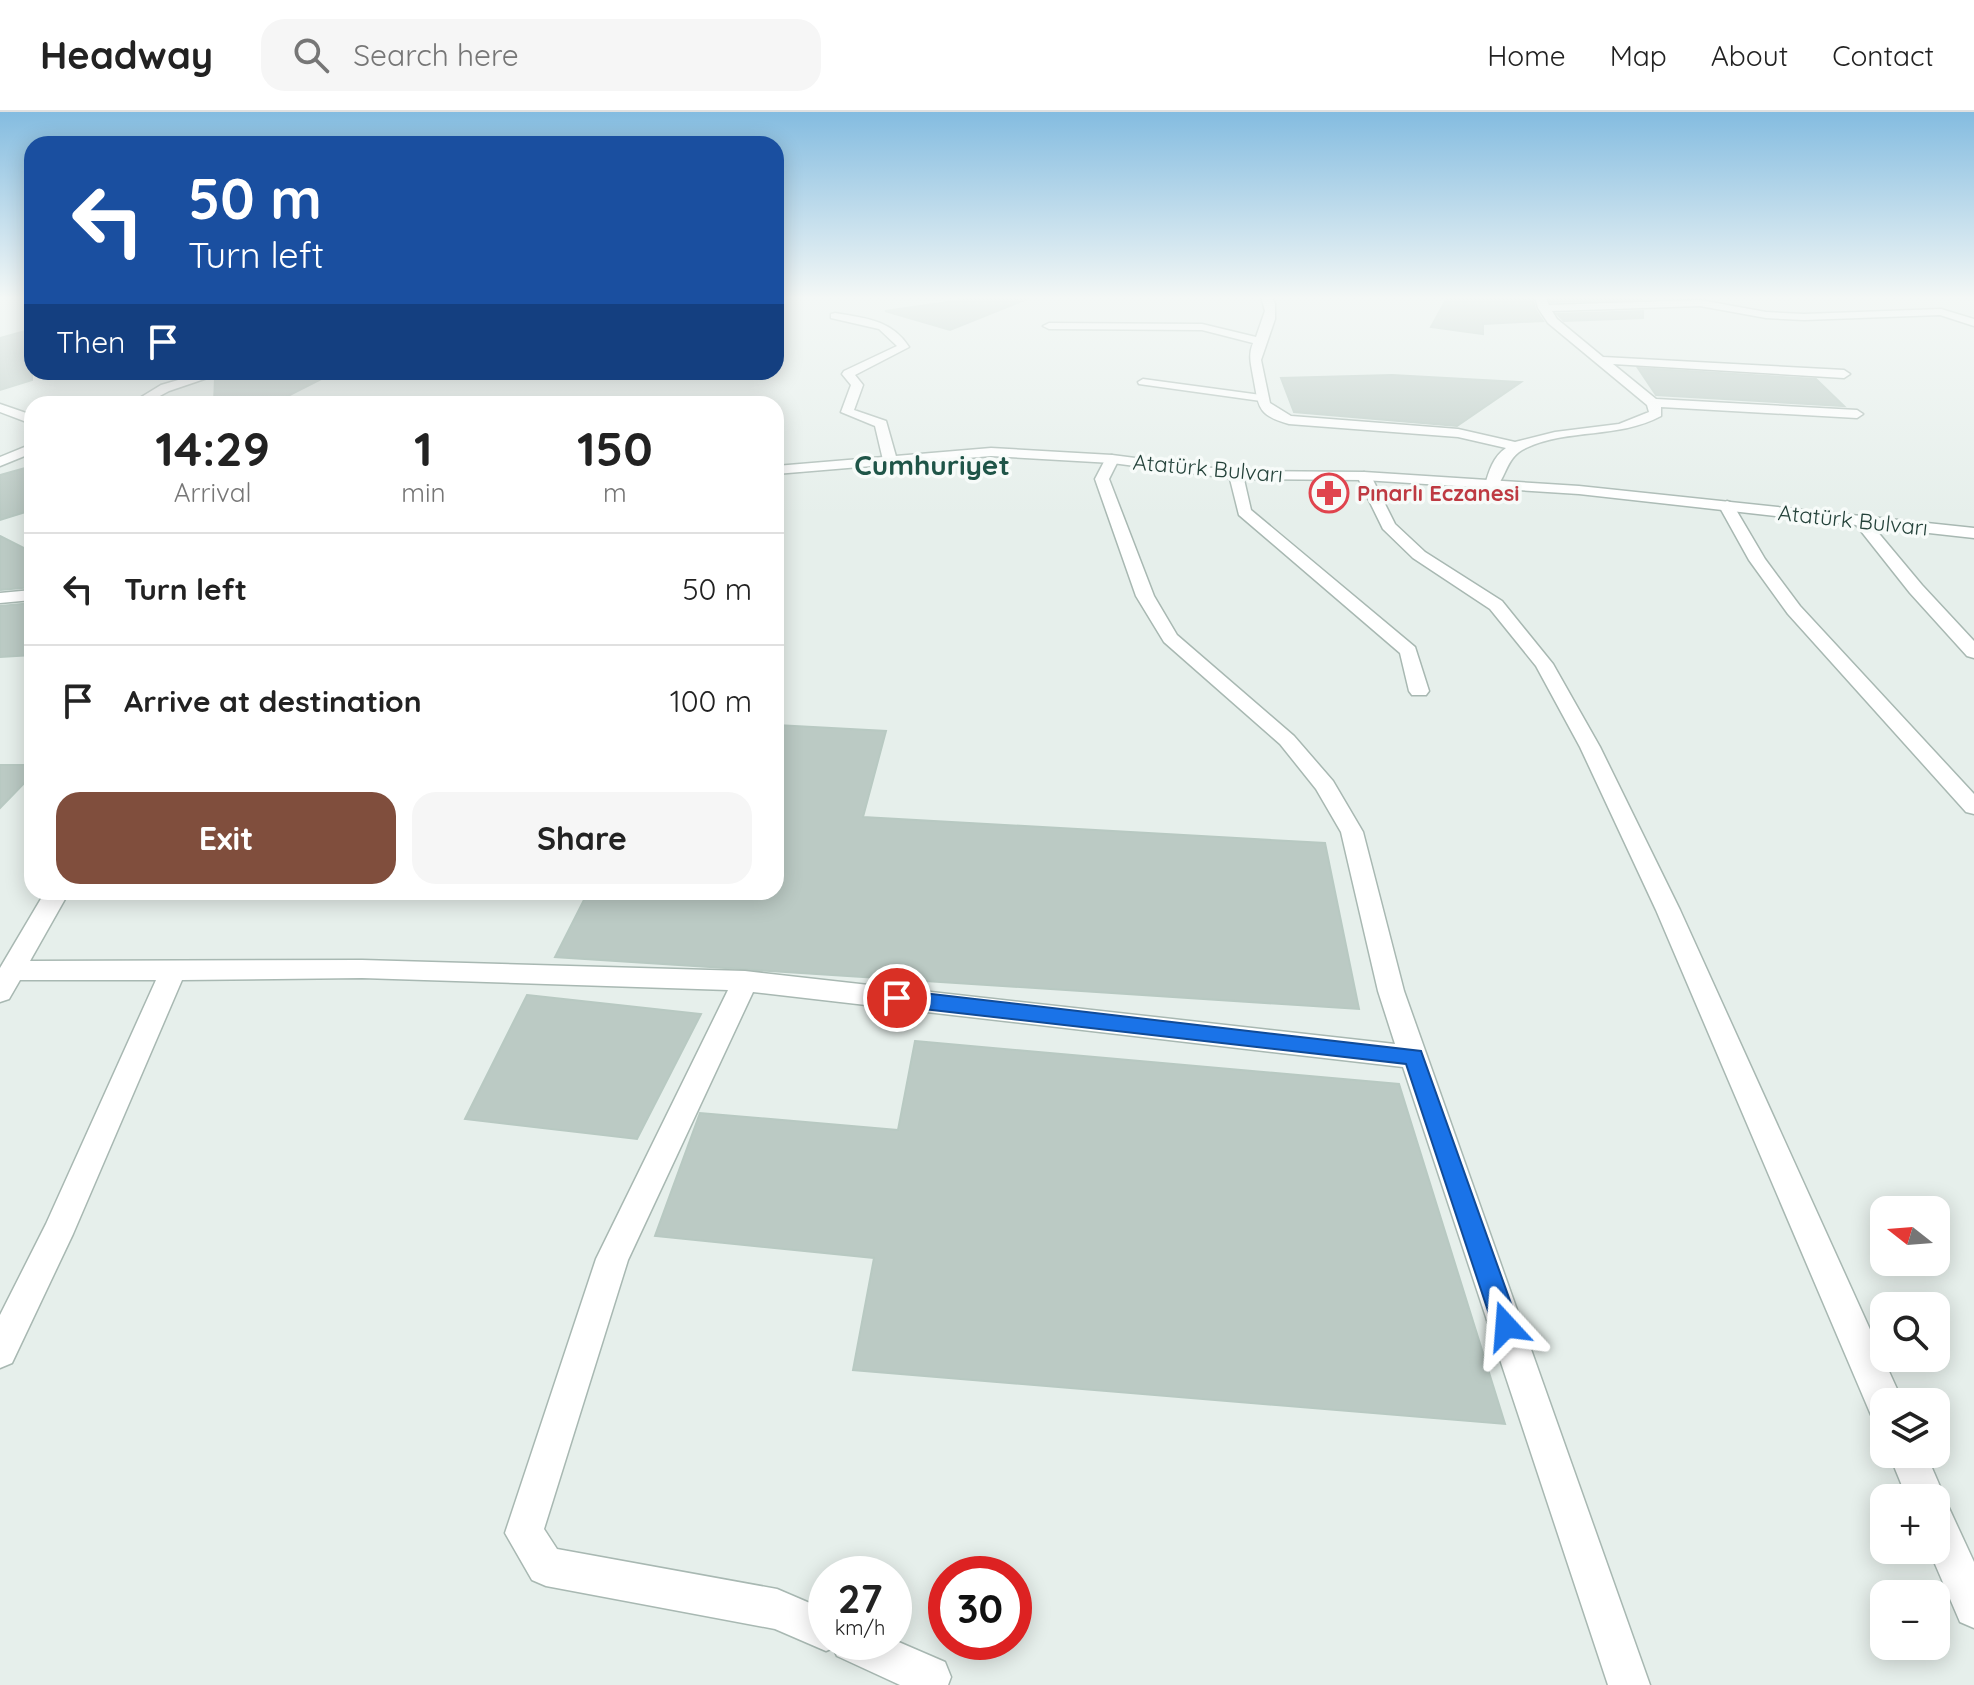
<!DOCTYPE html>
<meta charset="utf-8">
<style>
body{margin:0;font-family:Quicksand,sans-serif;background:#f6f6f6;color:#222;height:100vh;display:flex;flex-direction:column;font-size:30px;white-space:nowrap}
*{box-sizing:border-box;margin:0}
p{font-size:26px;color:#767676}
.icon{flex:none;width:44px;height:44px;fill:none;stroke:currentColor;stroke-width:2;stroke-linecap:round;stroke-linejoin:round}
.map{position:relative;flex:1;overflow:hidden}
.side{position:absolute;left:24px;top:284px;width:760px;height:504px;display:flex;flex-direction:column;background:#fff;border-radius:24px;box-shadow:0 4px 20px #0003}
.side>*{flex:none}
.top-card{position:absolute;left:24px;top:24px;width:760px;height:244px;border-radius:24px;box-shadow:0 4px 20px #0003;background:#1a4fa0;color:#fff;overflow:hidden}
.needle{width:52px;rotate:287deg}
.tools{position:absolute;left:1870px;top:1084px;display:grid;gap:16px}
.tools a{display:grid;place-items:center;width:80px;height:80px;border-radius:16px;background:#fff;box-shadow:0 4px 20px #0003;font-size:40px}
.speed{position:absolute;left:808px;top:1444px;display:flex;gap:16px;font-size:40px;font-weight:700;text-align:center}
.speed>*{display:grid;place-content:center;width:104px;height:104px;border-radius:50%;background:#fff;box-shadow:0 4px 20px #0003;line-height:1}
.speed small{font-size:20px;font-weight:400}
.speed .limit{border:12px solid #d22;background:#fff;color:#111}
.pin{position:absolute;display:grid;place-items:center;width:68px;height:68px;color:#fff;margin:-34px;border:4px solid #fff;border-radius:50%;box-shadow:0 2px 8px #0007}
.me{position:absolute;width:88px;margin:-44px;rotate:341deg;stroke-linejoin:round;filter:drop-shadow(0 0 6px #0008)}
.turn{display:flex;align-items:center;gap:28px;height:168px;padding:0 32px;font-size:36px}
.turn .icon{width:104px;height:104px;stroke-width:2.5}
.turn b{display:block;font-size:56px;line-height:68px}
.then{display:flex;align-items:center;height:76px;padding:0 32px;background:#0003;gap:16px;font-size:30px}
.eta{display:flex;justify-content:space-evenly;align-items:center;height:136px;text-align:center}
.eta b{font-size:48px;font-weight:800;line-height:56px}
.button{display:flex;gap:16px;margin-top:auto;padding:16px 32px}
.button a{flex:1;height:92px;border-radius:24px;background:#804e3d;color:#fff;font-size:32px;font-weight:800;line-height:92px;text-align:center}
.button a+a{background:#f6f6f6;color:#222}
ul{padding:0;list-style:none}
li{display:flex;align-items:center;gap:24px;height:112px;padding:0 32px;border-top:2px solid #e0e0e0}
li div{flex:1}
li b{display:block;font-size:30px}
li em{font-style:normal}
header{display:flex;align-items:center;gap:48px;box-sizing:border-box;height:112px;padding:0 40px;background:#fff;border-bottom:2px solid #e0e0e0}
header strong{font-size:38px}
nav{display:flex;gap:44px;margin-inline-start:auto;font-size:28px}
.search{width:560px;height:72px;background:#f6f6f6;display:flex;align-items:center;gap:20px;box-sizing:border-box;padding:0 28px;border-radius:24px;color:#767676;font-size:30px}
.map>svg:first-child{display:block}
</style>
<header>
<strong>Headway</strong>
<div class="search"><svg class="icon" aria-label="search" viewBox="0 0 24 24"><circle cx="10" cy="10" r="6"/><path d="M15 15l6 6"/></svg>Search here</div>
<nav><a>Home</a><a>Map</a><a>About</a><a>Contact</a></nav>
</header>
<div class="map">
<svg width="1974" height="1573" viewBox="0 0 1974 1573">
<rect width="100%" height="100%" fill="#e6efeb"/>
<path fill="#bbcac4" stroke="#b8c9c2" stroke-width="2" d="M990,184H1026L1027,187L950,218L885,199Z
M1448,184H1532L1535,197L1543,209L1483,212V222L1431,215Z
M1548,184H1643V187L1551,190Z
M1643,199V206L1564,209L1557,202Z
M32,217V268L0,278V226Z
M1638,256L1816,267L1844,294L1656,283Z
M228,260H335L272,292H214L215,266Z
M1392,263L1521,270L1457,314L1294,300L1281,266Z
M32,354V398L0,408V363Z
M0,424L32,440V475L0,478Z
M32,491V543L0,545V494Z
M776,613L886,619L863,705L1325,731L1359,897L555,845L588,780H776Z
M0,653H32V663L0,696Z
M527,883L701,902L637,1027L465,1007Z
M915,929L1399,972L1505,1312L853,1258L874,1146L655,1124L700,1001L898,1018Z"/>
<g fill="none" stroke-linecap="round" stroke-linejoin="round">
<defs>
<path id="service" d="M1143,267L1261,283L1266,286L1261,289L1139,272L1138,270Z"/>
<path id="minor" d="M1261,184H1271L1275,192V207L1261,248L1270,291L1291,304L1458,317L1515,330L1555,320L1619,312L1649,300L1647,293L1548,211L1538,196L1535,184H1545L1549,193L1700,188L1766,200L1804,202L1941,197L1974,207V214L1940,203L1804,208L1766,206L1700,194L1552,199L1557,207L1603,245L1844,258L1850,262L1844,266L1613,252L1656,287L1857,298L1863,302L1857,306L1661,295V304C1618,327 1569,316 1526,336C1504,345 1506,372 1492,377L1485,373C1489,359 1493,345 1506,336L1458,325L1289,312C1256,303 1259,294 1253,264C1251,251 1248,244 1253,231L1202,218L1049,217L1043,214L1049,211L1202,212L1256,225L1265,199Z
M835,201C865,206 892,208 909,235L855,263L863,273L854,298L886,309L897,348L895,351L883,348L875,314L841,300L851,273L842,262L844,259L897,234L879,217L831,206V202Z
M206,260H225L169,279L145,292H130L161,273Z
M1112,343L1119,347L1109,367L1154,484L1177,523L1294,624L1333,669L1363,720L1404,879L1650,1573H1608L1403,955L753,880L628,1148L544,1417L557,1437L777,1477L826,1498V1530L894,1528L945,1550L951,1565L948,1573H900L837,1544L833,1536L826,1539L775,1517L546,1474L532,1468L505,1421L596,1147L728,878L362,866L182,868L73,1122L12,1251L0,1256V1203L46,1112L156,868H20L9,887L0,890V856L45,780H69L30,849L362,848L745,859L1395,932L1378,879L1341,720L1316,677L1280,632L1164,530L1136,484L1095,367L1107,344Z
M1236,359L1243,363L1251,398L1415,535L1429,579L1426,583H1412L1409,579L1400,541L1239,403L1229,363Z
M1364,360L1371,364L1395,412L1425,440L1502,489L1553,552L1600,635L1680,798L1897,1277L1902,1290H1884V1308L1871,1303L1656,798L1580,635L1536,554L1490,497L1413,446L1383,417L1357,364Z
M1727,389L1732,391L1765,447L1800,494L1974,682V702L1966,700L1788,502L1749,448L1719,394Z
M1861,404L1866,406L1922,473L1974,529V546L1967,544L1910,481L1853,409Z
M1889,1342H1926L1945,1386L1942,1392L1949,1396L1974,1450V1516L1960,1510L1929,1438H1936V1386H1907Z"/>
<path id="tertiary" d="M0,292L32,303V312L0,300Z
M32,332V341L0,354V345Z
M991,336L1112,343L1236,359L1364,360L1579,374L1974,416V426L1579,382L1364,368L1236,367L1112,351L991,344L776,362V354Z
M32,478V488L0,491V481Z"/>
</defs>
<use href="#service" stroke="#a8b8b2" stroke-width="3"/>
<use href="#minor" stroke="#a8b8b2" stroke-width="3"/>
<use href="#tertiary" stroke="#a8b8b2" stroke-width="3"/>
<use href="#service" fill="#fff" fill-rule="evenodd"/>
<use href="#minor" fill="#fff" fill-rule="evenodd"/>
<use href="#tertiary" fill="#fff" fill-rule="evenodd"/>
</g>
<linearGradient id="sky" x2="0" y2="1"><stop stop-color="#84bce0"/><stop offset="0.46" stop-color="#f4f8f6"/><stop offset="1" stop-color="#f4f8f6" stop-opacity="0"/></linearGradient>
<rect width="1974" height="404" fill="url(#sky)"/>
<path fill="#1a73e8" stroke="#114b97" stroke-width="2" d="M897,878L1421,939L1519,1214L1515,1223L1506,1227L1497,1223L1493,1214L1406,952L897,894L890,891L887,886L890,881Z"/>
<defs>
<symbol id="pharmacy-ring" viewBox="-11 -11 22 22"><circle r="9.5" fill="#f7fbf9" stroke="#e0444e" stroke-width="1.5"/><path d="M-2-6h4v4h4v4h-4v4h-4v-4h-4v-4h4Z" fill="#e0444e"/></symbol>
</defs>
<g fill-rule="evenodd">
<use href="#pharmacy-ring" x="1307" y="359" width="44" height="44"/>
</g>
<g text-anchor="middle" stroke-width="7" stroke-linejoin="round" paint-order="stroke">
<g font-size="22" fill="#24423a" stroke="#f7fbf9">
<text transform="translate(1208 356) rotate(5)" y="8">Atatürk Bulvarı</text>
<text transform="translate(1853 408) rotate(6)" y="8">Atatürk Bulvarı</text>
</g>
<g font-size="22" font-weight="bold" fill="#be3a42" stroke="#f7fbf9" text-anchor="start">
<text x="1357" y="389">Pınarlı Eczanesi</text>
</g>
<g font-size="28" font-weight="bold" fill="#1f5548" stroke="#f7fbf9">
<text x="932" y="363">Cumhuriyet</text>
</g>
</g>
</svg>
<div class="tools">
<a><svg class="needle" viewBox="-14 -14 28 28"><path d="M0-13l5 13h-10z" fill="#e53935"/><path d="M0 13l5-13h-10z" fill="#767676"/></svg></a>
<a><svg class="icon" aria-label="search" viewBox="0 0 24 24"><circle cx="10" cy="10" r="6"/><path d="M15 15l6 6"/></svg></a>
<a><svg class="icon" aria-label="layers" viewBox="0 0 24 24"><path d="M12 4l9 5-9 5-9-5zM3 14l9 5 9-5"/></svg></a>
<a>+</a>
<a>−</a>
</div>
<div class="speed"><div>27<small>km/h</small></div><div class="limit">30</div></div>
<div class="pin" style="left:897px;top:886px;background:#d93025"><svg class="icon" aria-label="arrive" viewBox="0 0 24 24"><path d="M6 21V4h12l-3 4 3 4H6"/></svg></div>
<svg class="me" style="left:1506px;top:1214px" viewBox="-20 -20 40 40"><path d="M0-17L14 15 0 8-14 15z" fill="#1a73e8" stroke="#fff" stroke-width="4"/></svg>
<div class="top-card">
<div class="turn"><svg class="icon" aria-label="left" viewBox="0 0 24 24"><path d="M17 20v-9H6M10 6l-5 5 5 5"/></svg><div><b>50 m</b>Turn left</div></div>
<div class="then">Then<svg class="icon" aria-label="arrive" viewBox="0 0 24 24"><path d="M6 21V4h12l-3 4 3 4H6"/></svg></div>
</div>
<section class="side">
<div class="eta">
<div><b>14:29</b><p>Arrival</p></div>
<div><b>1</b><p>min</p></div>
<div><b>150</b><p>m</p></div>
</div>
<ul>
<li><svg class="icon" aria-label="left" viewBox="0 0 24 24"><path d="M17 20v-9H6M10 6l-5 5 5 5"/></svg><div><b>Turn left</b></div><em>50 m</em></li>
<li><svg class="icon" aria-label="arrive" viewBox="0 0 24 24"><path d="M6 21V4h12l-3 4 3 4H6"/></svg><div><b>Arrive at destination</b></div><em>100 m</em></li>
</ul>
<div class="button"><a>Exit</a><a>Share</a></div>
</section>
</div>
